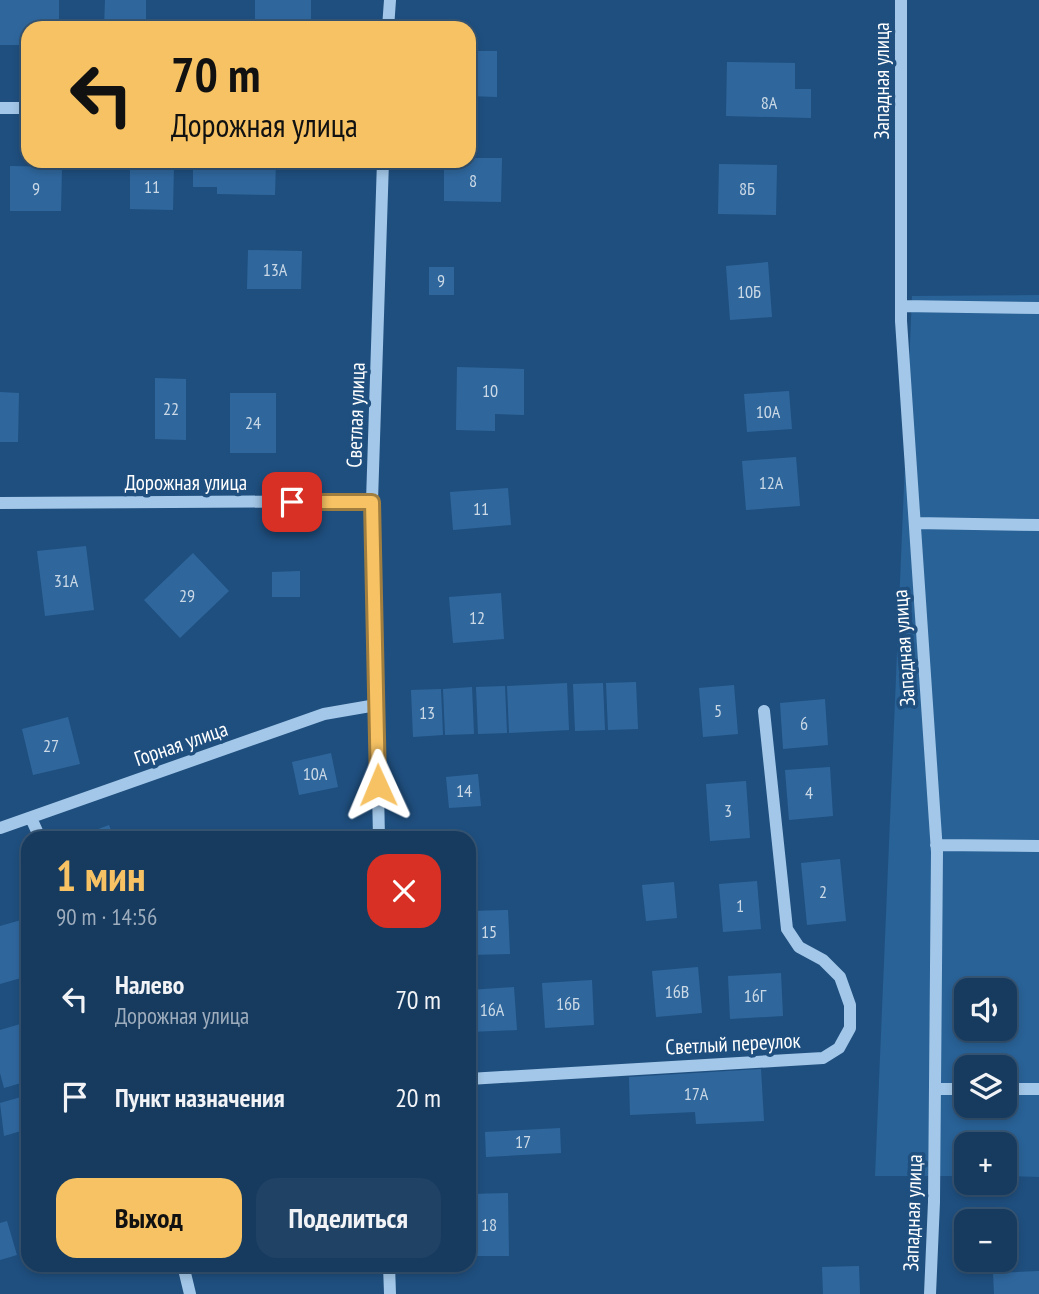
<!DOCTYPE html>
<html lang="ru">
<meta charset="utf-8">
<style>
body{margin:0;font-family:"PT Sans Narrow",sans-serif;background:#204265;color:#f1f3f6;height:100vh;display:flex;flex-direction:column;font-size:26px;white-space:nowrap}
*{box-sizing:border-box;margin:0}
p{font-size:23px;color:#9eadbd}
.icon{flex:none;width:38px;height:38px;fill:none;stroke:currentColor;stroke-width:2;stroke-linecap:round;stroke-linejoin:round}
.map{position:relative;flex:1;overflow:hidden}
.sheet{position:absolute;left:21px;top:831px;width:455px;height:441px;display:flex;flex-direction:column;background:#173b5f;border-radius:21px;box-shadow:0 4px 10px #0003,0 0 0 2px #365574}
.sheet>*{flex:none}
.hud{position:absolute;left:21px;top:21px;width:455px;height:147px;border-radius:21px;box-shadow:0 4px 10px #0003,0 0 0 2px #365574;background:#f6c263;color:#111;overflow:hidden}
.fabs{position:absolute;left:954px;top:978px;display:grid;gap:14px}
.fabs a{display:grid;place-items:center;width:63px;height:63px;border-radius:14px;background:#173b5f;box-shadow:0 4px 10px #0003,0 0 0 2px #365574;font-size:35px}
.pin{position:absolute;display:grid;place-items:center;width:60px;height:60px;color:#fff;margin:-30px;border-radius:14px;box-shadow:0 4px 10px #0006}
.me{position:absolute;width:77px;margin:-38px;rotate:359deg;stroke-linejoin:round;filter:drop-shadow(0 0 5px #0008)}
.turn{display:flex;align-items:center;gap:24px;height:147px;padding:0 35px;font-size:32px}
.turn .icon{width:91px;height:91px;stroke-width:2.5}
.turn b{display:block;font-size:49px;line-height:60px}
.round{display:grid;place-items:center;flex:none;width:74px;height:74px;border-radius:21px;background:#204265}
.head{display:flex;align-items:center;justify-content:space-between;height:119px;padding:0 35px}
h1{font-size:42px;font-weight:700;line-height:52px;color:#f6c263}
.primary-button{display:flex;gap:14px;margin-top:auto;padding:14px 35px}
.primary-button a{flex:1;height:80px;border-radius:21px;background:#f6c263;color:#111;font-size:28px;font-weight:700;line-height:80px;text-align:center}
.primary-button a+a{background:#204265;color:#f1f3f6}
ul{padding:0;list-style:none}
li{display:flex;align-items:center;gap:21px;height:98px;padding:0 35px}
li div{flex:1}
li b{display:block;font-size:26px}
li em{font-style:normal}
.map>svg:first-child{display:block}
</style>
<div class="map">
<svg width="1039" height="1294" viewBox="0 0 1039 1294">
<rect width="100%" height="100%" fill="#1f4f7f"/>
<path fill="#296297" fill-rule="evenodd" d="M1039,295V1177L1005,1176L1004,1144H966V1176H875L912,296ZM966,990H1004V1029H966ZM966,1068H1004V1106H966Z"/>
<path fill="#2f679d" d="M0,0H59V28H28V45H0Z
M105,0H146V28H104Z
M255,0H311V28H280V19H255Z
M469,51H497V97L469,96Z
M727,62L795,63V89H811V118L726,116Z
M469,158H502L501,202L444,201V161H469Z
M193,161H276L275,195L217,194V187H193Z
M130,164L174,165L173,210L130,209Z
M719,164L777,165L776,215L718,214Z
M10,166L62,167L61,211H10Z
M248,250L302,251L301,289H247Z
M768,262L772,317L730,320L726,266Z
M429,267H454V295H429Z
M457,367L524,369V415L495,414V431L456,430Z
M155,378L186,379V440L155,439Z
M789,391L792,429L747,432L744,394Z
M0,392L19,393L18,442H0Z
M230,393H276V453H230Z
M796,457L800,506L746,510L742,461Z
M508,488L511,525L453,530L450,492Z
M86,546L94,610L45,616L37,551Z
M193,553L229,591L180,638L144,600Z
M300,571V597H272V572Z
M501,593L504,639L453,643L449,597Z
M636,682L638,729L608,730L606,683Z
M567,683L569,730L509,733L507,686Z
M603,683L605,730L575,731L573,684Z
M734,685L738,734L703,737L699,688Z
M505,686L507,733L478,734L476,687Z
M472,687L474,734L445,735L443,689Z
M441,689L443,735L413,737L411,690Z
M825,699L828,745L783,749L780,703Z
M68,717L80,764L33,775L22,729Z
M331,753L338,787L299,795L292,762Z
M830,767L833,816L789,820L785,770Z
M478,774L481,806L449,808L446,777Z
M746,781L750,838L710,841L706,784Z
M109,825L114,838H74Z
M840,859L846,921L807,925L801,863Z
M757,881L761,929L723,932L719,884Z
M674,882L677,918L646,921L642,885Z
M508,910L510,954L469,955V911Z
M28,918V976L0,984V926Z
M698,967L702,1013L656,1017L652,971Z
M781,973L783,1016L730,1019L728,976Z
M592,980L594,1025L545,1028L542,983Z
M514,987L517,1030L469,1032V990Z
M27,1022L28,1081L4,1088L0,1073V1030Z
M761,1069L764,1121L696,1124L695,1112L630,1115L629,1077Z
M28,1095V1129L4,1136L0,1103Z
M560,1128L561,1153L486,1157L485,1132Z
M508,1193L509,1256H469V1194Z
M7,1221L17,1255L0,1260V1223Z
M859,1266L860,1294H823L822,1267Z
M1039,1271V1294H994L993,1273Z"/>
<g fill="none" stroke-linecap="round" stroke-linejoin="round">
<path stroke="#a3c7e8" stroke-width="12" d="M901,0V321L937,852L934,1202L930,1294
M388,28L390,0
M0,108H28
M901,306L1039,308
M0,503L372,501
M915,523L1039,525
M31,818L40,838
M0,828L324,714L376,705
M379,838L372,501L383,161
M936,845L1039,846
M469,1079L823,1058L839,1048L850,1028V1005L840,977L823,960L799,947L787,929L764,711
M935,1089H966
M1004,1089H1039
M183,1265L190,1294
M389,1265L390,1294"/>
</g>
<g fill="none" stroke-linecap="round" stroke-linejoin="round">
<defs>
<path id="route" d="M292,502H372L378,785"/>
</defs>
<use href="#route" stroke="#a07e40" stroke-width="18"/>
<use href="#route" stroke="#f6c263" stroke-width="12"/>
</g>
<g text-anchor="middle" stroke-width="7" stroke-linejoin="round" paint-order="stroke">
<g font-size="18" fill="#cbd9e6">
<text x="769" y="109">8А</text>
<text x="473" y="187">8</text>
<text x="152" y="193">11</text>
<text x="36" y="195">9</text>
<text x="747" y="195">8Б</text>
<text x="275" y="276">13А</text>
<text x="441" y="287">9</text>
<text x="749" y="298">10Б</text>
<text x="490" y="397">10</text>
<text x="171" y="415">22</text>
<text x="768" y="418">10А</text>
<text x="253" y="429">24</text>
<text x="771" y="489">12А</text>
<text x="481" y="515">11</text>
<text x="66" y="587">31А</text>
<text x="187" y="602">29</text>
<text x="477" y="624">12</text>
<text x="718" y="717">5</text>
<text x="427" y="719">13</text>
<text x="804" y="730">6</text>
<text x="51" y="752">27</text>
<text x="315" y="780">10А</text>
<text x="464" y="797">14</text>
<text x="809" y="799">4</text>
<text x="728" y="817">3</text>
<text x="823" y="898">2</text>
<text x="740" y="912">1</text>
<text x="489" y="938">15</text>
<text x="677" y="998">16В</text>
<text x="755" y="1002">16Г</text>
<text x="568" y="1010">16Б</text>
<text x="492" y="1016">16А</text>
<text x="696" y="1100">17А</text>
<text x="523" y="1148">17</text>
<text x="489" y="1231">18</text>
</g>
<g font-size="21" fill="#fff" stroke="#1f4f7f">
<text transform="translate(882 81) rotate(-90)" y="7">Западная улица</text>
<text transform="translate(356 415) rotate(-88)" y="7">Светлая улица</text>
<text x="186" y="490">Дорожная улица</text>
<text transform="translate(904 648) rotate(-94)" y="7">Западная улица</text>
<text transform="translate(181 744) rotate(-19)" y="7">Горная улица</text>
<text transform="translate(733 1044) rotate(-3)" y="7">Светлый переулок</text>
<text transform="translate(913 1213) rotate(-88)" y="7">Западная улица</text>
</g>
</g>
</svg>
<div class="fabs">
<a><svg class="icon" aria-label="sound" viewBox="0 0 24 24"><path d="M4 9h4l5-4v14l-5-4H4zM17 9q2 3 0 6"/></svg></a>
<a><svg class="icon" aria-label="layers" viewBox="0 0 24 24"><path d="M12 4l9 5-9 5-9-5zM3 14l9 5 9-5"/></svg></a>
<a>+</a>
<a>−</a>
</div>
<div class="pin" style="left:292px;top:502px;background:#d93025"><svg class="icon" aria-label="arrive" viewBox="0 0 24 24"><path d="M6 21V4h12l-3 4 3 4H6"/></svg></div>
<svg class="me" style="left:378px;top:785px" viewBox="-20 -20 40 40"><path d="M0-17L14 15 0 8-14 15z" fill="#f6c263" stroke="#fff" stroke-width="4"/></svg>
<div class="hud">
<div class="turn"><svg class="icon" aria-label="left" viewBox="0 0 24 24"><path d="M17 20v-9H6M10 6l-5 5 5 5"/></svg><div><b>70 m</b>Дорожная улица</div></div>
</div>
<section class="sheet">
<div class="head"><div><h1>1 мин</h1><p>90 m · 14:56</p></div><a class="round" style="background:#d93025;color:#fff"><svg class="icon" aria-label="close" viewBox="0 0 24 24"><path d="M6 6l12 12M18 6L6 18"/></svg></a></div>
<ul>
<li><svg class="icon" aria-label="left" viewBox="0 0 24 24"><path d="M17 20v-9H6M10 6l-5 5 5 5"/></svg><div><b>Налево</b><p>Дорожная улица</p></div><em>70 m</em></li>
<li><svg class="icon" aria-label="arrive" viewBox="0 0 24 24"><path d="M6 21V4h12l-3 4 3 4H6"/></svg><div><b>Пункт назначения</b></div><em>20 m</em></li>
</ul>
<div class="primary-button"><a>Выход</a><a>Поделиться</a></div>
</section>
</div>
